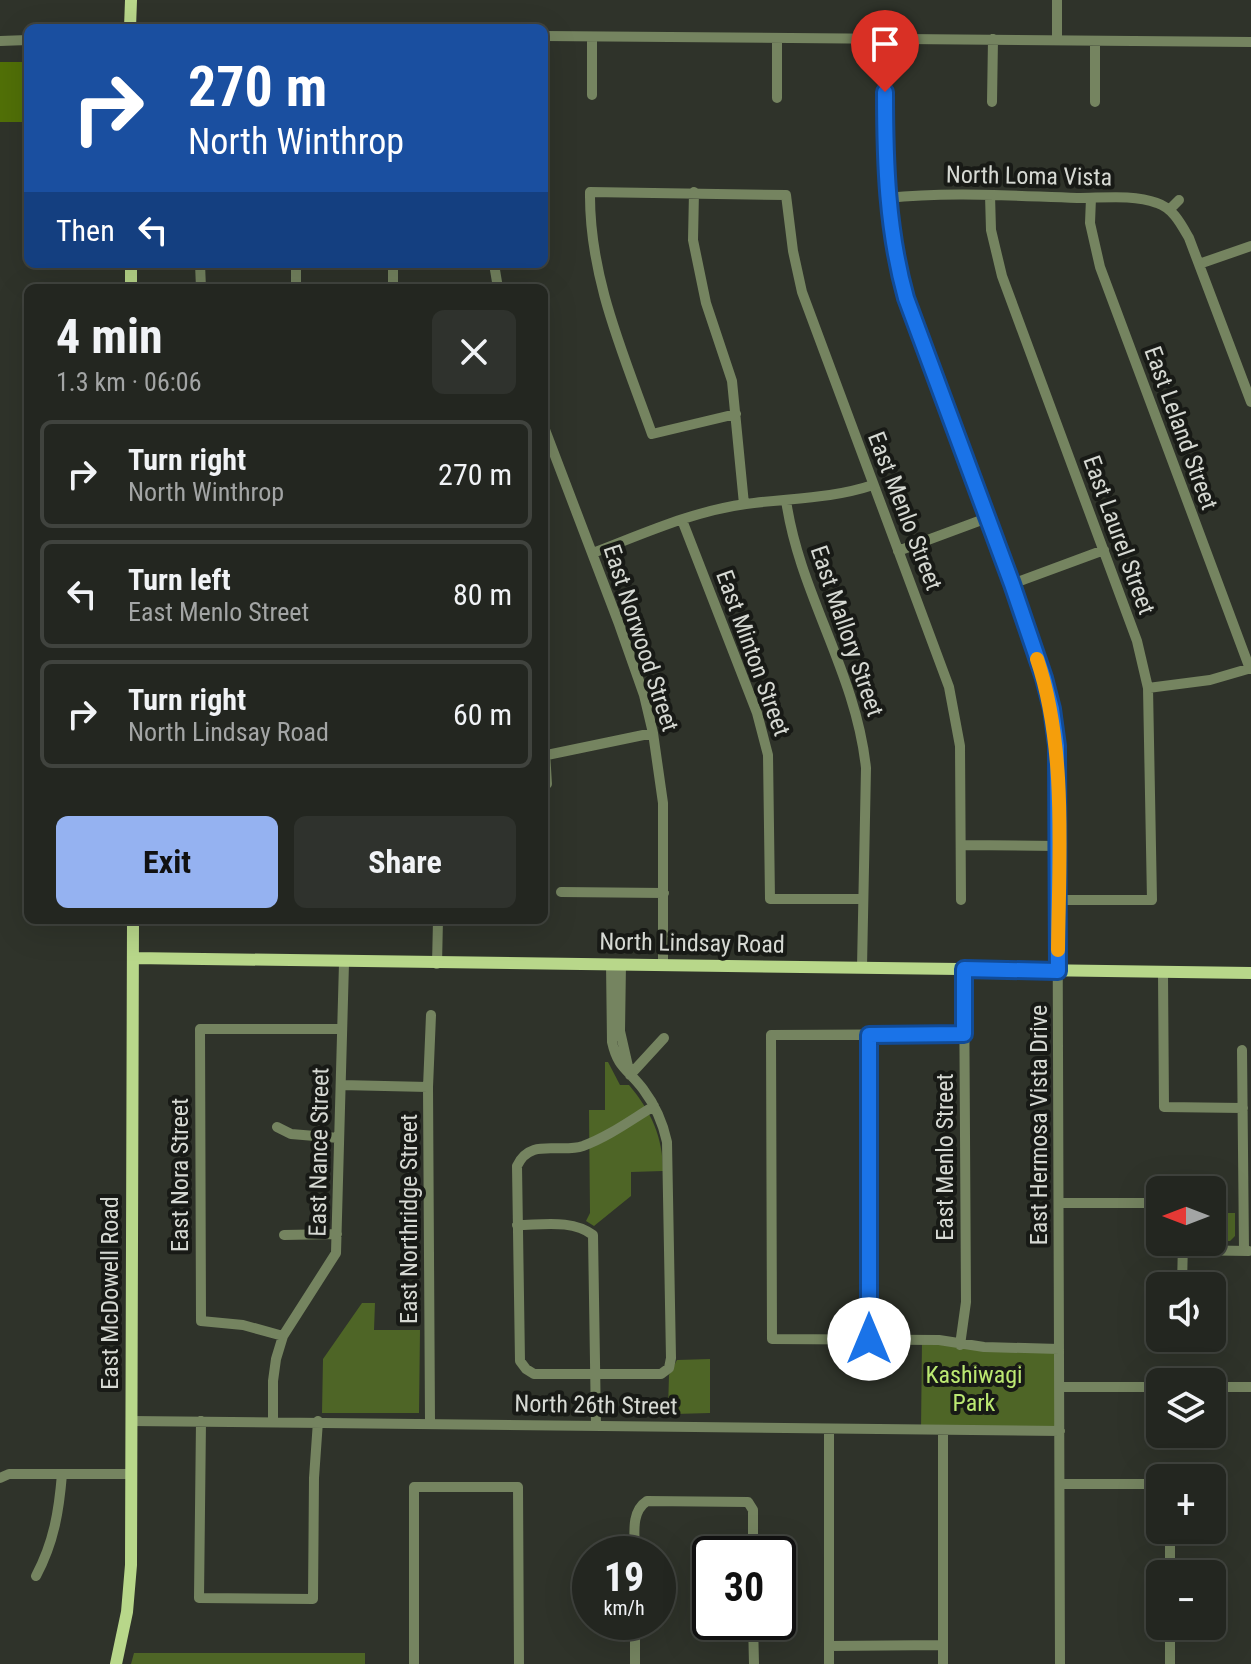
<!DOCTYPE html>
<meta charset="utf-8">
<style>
body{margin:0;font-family:"Roboto Condensed",sans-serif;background:#2f322d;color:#f1f3f6;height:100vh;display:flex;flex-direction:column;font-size:30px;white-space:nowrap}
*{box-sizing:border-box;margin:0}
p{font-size:26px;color:#a3a5a5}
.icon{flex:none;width:44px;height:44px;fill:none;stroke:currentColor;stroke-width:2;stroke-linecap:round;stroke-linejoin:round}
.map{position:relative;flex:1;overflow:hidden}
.drawer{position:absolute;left:24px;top:284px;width:524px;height:640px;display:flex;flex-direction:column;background:#232620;border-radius:12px;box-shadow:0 8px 32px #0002,0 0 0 2px #40433e}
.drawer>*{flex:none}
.guide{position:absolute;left:24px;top:24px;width:524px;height:244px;border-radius:12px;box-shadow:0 8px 32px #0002,0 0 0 2px #40433e;background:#1a4fa0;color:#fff;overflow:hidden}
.needle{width:52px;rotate:270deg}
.fabs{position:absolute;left:1146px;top:1176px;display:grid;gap:16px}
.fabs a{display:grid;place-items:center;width:80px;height:80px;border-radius:12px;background:#232620;box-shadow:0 8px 32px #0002,0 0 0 2px #40433e;font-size:40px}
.speed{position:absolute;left:572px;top:1536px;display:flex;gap:16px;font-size:40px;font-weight:700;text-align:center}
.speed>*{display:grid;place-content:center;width:104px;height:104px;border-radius:50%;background:#232620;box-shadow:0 8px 32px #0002,0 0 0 2px #40433e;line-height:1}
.speed small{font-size:20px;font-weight:400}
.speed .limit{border:4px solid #111;border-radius:12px;background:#fff;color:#111}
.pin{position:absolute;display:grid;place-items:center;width:68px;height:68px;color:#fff;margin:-82px -34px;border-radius:50% 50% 50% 0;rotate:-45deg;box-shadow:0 0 8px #0007}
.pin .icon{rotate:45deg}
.me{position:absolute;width:88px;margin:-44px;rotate:0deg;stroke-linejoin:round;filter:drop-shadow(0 0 6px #0008)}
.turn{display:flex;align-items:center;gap:28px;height:168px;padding:0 32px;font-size:36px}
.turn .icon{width:104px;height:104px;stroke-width:2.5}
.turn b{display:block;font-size:56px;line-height:68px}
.then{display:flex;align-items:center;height:76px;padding:0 32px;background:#0003;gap:16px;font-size:30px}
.round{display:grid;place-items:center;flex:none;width:84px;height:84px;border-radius:12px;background:#2f322d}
.headline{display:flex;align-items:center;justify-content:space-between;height:136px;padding:0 32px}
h1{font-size:48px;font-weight:700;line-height:60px}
.primary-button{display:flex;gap:16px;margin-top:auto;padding:16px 32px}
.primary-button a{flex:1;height:92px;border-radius:12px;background:#95b2f1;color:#111;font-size:32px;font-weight:700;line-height:92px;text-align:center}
.primary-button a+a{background:#2f322d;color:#f1f3f6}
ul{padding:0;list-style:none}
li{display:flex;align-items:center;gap:24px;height:108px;margin:0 16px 12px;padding:0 16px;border:4px solid #40433e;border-radius:12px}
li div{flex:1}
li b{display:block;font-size:30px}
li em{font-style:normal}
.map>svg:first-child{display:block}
</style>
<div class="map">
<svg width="1251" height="1664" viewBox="0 0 1251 1664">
<rect width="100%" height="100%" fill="#2f332a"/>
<path fill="#4e6526" d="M605,1062H608L620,1085H629C651,1111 663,1137 663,1171L631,1172V1196L594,1226L586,1221L590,1213L589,1110H605Z
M1212,1213H1235V1236L1230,1241H1212Z
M362,1303H375L374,1330H420L419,1413H322L323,1359Z
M922,1340L1059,1349L1060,1431L921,1430Z
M710,1359V1413L675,1414L674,1410H668L669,1375L677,1360Z
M134,1653H365V1664H131Z"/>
<path fill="#517007" d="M0,62H28V122H0Z"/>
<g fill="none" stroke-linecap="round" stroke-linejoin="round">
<path stroke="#758460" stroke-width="10" d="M544,36L1251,42
M592,37V95
M885,38C885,126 882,213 906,298C934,375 963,452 991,529C1018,599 1046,671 1057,746L1060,1664
M1057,40V0
M0,41L28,40
M777,98V38
M992,102L993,39
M1095,102V41
M694,192L693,240L706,303L732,381L744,504
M990,195L991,230L1002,276L1137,641L1148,688L1152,900H1058
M887,198C950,191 1014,196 1077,198C1103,198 1133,194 1157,203C1173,208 1181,224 1189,238L1251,402
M1091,198L1090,223L1100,267L1250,669
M1169,210L1179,200
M200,264L201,288
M393,264V288
M494,264L498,288
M1199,264L1251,246
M296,288V264
M736,414L652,434C624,355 589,278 590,192L786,195L793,251L802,292L949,687L960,746L961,900
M544,427L619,624L644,695L653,733L663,803V965
M786,500C799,593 856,672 866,768L862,967
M682,520L757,713L768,755L770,899H862
M898,551L987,518
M593,553C643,534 693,511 746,504C789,498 831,499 873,485
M1012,584L1104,550
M1148,688L1210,680L1251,668
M544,736L547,784
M547,755L653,733
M961,845L1058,846
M561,892L664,893
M437,964L438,920
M611,964L612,1042C618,1069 628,1069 643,1089C655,1105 663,1123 667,1142L671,1358L669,1368L661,1374H534L526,1369L520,1361L517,1166C530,1137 559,1154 583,1146C608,1137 631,1120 654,1106
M621,964L620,1031L630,1075
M1163,973L1164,1107L1243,1108
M964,1034L771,1035L772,1339L939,1340L984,1347L1059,1349
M869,1035V1339
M1242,1050L1244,1251
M630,1075L664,1038
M341,1085L428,1087
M277,1127L291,1134L339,1138
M1060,1203H1160
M517,1225C542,1225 572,1219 593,1235L596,1425
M284,1235L337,1234
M1182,1250L1249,1251
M1182,1286L1183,1242
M283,1336L243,1325L201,1321L200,1029H341
M960,1345L966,1302L964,969
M1060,1387H1160
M1212,1387H1251
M131,1421L1060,1431
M201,1421L199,1598L313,1599L314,1478L318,1421
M273,1422V1381L276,1359L283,1336L336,1253L344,963
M430,1422L428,1087L431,1015
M829,1429V1664
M943,1431V1664
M0,1478L9,1474H131
M1060,1484H1160
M1170,1530V1574
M635,1554C635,1536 630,1512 647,1501L748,1502L753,1510V1554
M36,1576C54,1542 59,1511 62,1474
M753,1622L754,1664
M1170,1626V1664
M829,1646L943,1645
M414,1664V1487H518L519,1664
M635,1664V1622"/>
<path stroke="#b8d78a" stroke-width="12" d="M130,28L131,0
M131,264V288
M133,958L1251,973
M116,1664L127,1612L131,1565L133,920"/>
</g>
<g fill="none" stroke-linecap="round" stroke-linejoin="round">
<defs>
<path id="route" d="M869,1339V1035L964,1034V969L1058,971L1057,746L1052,709L1044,678L1012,584L906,298C887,230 885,162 885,92"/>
</defs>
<use href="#route" stroke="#114b97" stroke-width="20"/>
<use href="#route" stroke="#1a73e8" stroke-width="14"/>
<path stroke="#f59e0b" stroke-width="14" d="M1037,659C1067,747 1059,856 1058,950"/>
</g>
<g text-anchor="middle" stroke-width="8" stroke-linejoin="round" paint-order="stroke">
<g font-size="24" fill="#d6d9d3" stroke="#181a16">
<text transform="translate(1029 176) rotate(1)" y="8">North Loma Vista</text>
<text transform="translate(1181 428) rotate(70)" y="8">East Leland Street</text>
<text transform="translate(905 511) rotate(69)" y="8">East Menlo Street</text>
<text transform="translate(1119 535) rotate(70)" y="8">East Laurel Street</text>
<text transform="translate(847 631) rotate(71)" y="8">East Mallory Street</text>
<text transform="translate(641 638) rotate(72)" y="8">East Norwood Street</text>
<text transform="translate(753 653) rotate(70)" y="8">East Minton Street</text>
<text transform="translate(692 943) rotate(1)" y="8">North Lindsay Road</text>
<text transform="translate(1039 1125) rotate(-90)" y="8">East Hermosa Vista Drive</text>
<text transform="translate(319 1152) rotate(-89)" y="8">East Nance Street</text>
<text transform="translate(945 1157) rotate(-90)" y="8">East Menlo Street</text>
<text transform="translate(180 1175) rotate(-90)" y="8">East Nora Street</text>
<text transform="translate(409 1219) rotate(-90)" y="8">East Northridge Street</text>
<text transform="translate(110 1293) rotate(-90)" y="8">East McDowell Road</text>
<text transform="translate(596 1405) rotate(1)" y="8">North 26th Street</text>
</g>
<g font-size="24" fill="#bce972" stroke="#181a16">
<text x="974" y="1383">Kashiwagi<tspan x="974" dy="28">Park</tspan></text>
</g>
</g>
</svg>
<div class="fabs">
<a><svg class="needle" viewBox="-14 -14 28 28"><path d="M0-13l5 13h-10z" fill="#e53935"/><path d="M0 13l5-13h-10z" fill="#a3a5a5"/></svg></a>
<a><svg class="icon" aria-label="sound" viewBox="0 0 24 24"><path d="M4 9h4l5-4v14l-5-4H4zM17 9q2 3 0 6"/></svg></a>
<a><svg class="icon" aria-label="layers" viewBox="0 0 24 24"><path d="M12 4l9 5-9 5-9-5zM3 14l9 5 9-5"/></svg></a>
<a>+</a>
<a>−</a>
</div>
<div class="speed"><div>19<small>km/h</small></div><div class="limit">30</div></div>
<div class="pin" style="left:885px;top:92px;background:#d93025"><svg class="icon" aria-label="arrive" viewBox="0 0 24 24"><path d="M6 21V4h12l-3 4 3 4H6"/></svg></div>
<svg class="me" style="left:869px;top:1339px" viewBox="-20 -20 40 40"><circle r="19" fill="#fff"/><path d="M0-13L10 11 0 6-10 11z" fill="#1a73e8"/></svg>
<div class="guide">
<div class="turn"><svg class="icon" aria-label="right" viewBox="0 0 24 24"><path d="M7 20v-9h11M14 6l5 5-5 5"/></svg><div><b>270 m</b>North Winthrop</div></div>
<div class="then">Then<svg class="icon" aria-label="left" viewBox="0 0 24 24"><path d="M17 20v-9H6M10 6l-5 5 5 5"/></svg></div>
</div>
<section class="drawer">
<div class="headline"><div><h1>4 min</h1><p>1.3 km · 06:06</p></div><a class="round"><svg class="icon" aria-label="close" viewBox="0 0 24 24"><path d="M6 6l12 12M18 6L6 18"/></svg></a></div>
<ul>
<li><svg class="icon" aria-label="right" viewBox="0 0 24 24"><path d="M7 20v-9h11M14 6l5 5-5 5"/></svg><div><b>Turn right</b><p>North Winthrop</p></div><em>270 m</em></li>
<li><svg class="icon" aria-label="left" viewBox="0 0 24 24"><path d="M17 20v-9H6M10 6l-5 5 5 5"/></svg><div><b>Turn left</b><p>East Menlo Street</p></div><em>80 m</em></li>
<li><svg class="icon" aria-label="right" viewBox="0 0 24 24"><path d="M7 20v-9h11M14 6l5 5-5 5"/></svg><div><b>Turn right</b><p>North Lindsay Road</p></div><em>60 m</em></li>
</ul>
<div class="primary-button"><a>Exit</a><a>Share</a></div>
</section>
</div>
